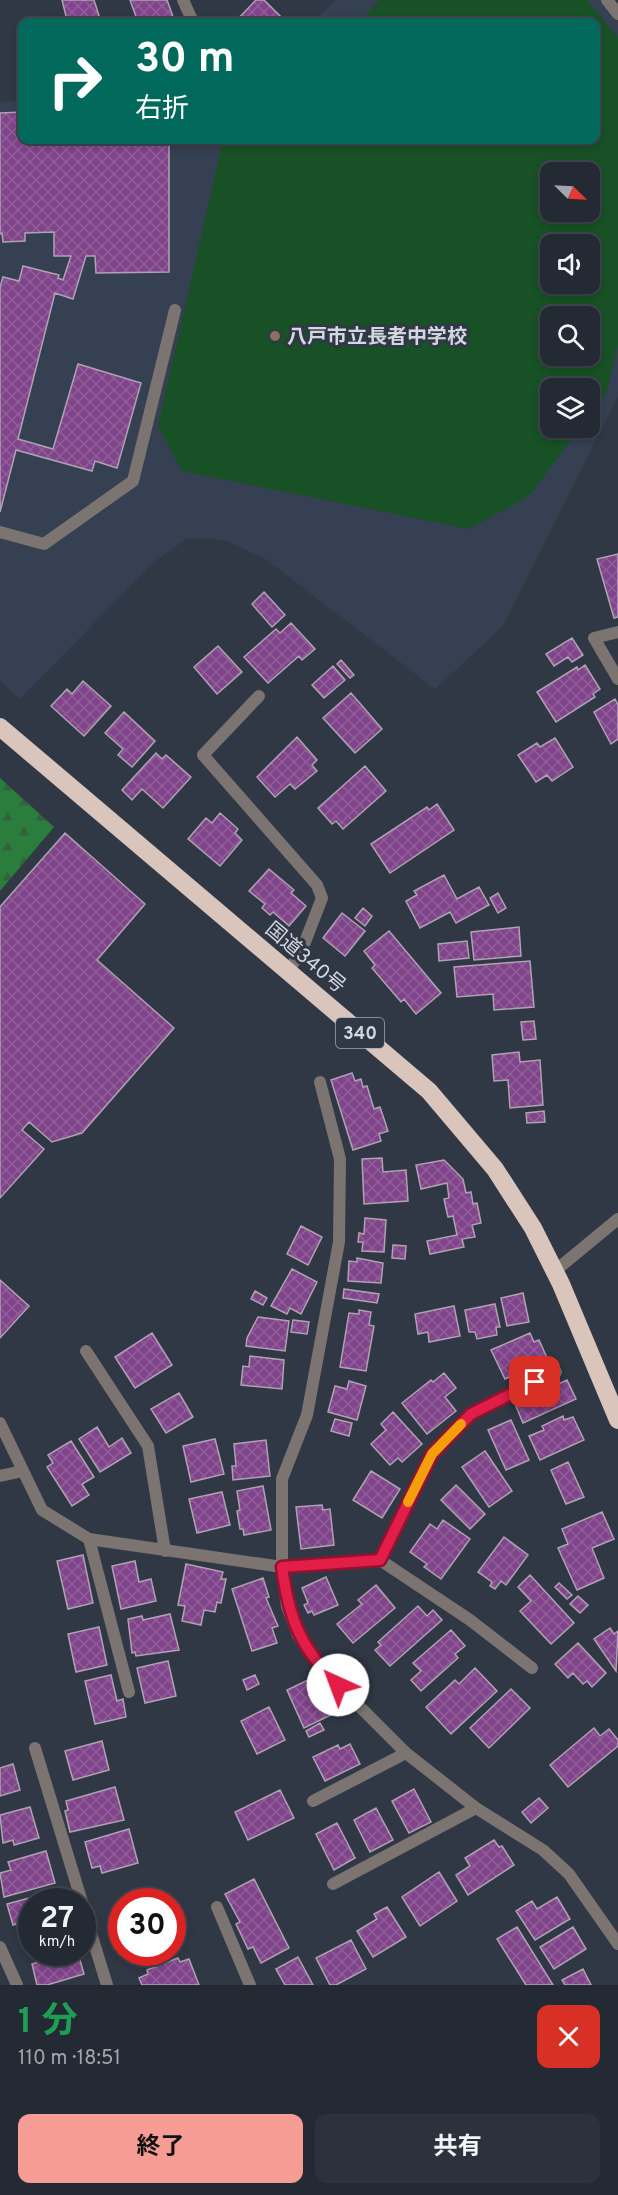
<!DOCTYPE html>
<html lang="ja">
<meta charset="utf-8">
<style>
body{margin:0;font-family:Overpass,"Noto Sans JP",sans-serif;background:#2c323c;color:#f1f3f6;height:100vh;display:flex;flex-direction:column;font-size:22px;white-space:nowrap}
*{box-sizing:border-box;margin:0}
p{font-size:20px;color:#a3a7ac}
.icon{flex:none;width:33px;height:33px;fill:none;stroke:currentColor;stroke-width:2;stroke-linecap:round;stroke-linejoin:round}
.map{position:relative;height:1985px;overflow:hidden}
.panel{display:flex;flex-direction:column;background:#242a34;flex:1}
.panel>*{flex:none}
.banner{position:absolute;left:18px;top:18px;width:582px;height:126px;border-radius:12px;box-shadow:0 3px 9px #0003,0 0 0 2px #41464f;background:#00695c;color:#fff;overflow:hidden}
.needle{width:39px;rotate:114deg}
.controls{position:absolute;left:540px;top:162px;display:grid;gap:12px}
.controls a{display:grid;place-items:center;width:60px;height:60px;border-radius:12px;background:#242a34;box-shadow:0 3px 9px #0003,0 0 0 2px #41464f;font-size:30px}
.speed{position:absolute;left:18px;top:1888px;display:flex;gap:12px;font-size:30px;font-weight:700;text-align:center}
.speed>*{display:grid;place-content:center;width:78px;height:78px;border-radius:50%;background:#242a34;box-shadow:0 3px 9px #0003,0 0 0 2px #41464f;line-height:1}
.speed small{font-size:15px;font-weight:400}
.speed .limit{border:9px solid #d22;background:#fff;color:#111}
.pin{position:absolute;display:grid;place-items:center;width:51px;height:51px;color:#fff;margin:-26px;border-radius:12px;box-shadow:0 3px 9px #0006}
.me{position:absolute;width:66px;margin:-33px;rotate:317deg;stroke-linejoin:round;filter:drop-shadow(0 0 4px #0008)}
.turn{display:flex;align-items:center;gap:21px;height:126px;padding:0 18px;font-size:27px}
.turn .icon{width:78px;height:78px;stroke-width:2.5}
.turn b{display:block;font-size:42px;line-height:51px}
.round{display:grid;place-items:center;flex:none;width:63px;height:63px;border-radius:12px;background:#2c323c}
.head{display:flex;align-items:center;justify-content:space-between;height:102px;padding:0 18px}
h1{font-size:36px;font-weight:700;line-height:45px;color:#1e9e55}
.primary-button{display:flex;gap:12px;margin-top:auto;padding:12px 18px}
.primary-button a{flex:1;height:69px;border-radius:12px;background:#f59c94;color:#111;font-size:24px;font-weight:700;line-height:69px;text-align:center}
.primary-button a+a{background:#2c323c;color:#f1f3f6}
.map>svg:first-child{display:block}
</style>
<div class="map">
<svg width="618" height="1985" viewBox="0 0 618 1985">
<defs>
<pattern id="forest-firs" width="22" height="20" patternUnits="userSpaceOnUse" patternTransform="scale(1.5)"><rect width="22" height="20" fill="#2a7d3c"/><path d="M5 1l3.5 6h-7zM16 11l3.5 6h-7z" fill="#33623f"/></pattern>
<pattern id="building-cross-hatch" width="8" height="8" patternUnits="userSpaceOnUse" patternTransform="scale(1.5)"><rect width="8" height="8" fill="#80448a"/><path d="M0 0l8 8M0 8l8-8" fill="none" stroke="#915e9a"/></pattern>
</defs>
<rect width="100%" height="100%" fill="#303845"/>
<path fill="#364053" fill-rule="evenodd" d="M336,0H607L618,14V396L502,627L435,689L267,560L225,540L187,538L153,563L20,699L0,681V102L22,101V140H596V22H314ZM550,172H590V212H550ZM550,244H590V284H550ZM550,316H590V356H550ZM550,388H590V428H550Z"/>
<path fill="url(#forest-firs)" d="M0,778L54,827L0,891Z"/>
<path fill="#175125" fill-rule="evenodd" d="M380,0H587L618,38V343L606,394L590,415V388H550V428H580L529,496L469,529L182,471L158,426L223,140H596V22H359ZM550,172H590V212H550ZM550,244H590V284H550ZM550,316H590V356H550Z"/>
<path fill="url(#building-cross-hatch)" stroke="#afa2b1" stroke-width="1.5" d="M62,0H94L101,22H64L63,18L66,16Z
M130,0H167L175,22H138Z
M256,0H264L282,18L277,22H235Z
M22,112V140H210L169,141V272L96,273L95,256H86L73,299L55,293L18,439L53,449L78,364L141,383L117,468L95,461L92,471L16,450L0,512V287L3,277L19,281L23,266L59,275L58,278L63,280L71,256H54V232L25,233V241L3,242L2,233L0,234V113Z
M618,554V617L614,618L597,559Z
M264,592L285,615L272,627L252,604Z
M291,623L315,649L302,660L299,656L268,683L244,657L276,629L280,633Z
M572,638L583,655L572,662L568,657L554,666L546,654Z
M218,646L242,672L217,694L194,667Z
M341,660L354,675L350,678L337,664Z
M585,665L600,689L593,694L595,697L556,722L537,692L577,667L578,670Z
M333,666L345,680L324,698L312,685Z
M83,681L111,706L84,736L51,706L67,689L72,694Z
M351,693L382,729L355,753L323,718Z
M615,699L618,705V739L611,744L594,712Z
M124,712L155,741L132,767L118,755L123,749L105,733Z
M297,737L317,760L312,765L317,771L295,789L290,784L275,797L257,777Z
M555,738L573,767L552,781L547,775L536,782L518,755L537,743L540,747Z
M156,753L162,759L166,755L191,777L163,808L142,789L132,800L122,790Z
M365,766L386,791L343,829L336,821L332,824L318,808Z
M437,804L454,830L390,873L371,844L427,807L429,810Z
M220,813L238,829L235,833L242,840L220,866L188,839L206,818L212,823Z
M65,833L145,904L97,960L174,1028L82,1133L52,1142L29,1122L22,1130L44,1149L0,1198V907Z
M269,869L294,890L291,893L306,906L289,926L273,912L270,915L262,908L265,904L249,891Z
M444,875L457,899L479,887L489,905L456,923L450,912L420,928L406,901L417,895L414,891Z
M498,893L506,908L498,913L490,898Z
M363,908L372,916L365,926L355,918Z
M342,913L365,931L345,956L323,938Z
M519,927L521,956L474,960L471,932Z
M389,931L441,993L416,1014L404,999L401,1002L372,968L375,965L364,951Z
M467,941L469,958L439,961L438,944Z
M530,961L534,1007L494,1010L493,994L457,997L454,967Z
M534,1021L536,1039L523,1040L521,1022Z
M519,1052L520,1062L540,1060L543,1105L510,1108L508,1080L494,1081L492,1055Z
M352,1073L355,1081L361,1079L363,1087L367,1086L374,1109L380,1107L388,1131L379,1134L381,1141L353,1150L331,1080Z
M544,1111L545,1122L527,1123L526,1113Z
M382,1158L383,1172L406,1170L408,1201L364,1204L362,1159Z
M444,1160L463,1179L466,1193L471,1192L473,1204L477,1203L481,1223L472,1225L475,1237L462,1239L464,1247L430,1254L427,1241L457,1235L453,1216L448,1217L444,1199L449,1198L447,1183L421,1189L416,1165Z
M365,1218L386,1220L384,1252L362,1251L363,1242H358L359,1233L364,1234Z
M301,1226L322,1237L308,1265L287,1254Z
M393,1245L406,1246L405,1259L392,1258Z
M357,1258L383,1263L381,1283L348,1281L349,1261L357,1262Z
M292,1269L317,1282L301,1314L290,1308L287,1314L271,1306Z
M0,1280L29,1306L0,1338Z
M344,1289L379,1294L377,1303L343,1298Z
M255,1291L267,1298L263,1305L251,1299Z
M523,1293L529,1322L507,1326L501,1298Z
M495,1304L500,1327H496L497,1335L477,1339L475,1332H469L465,1310Z
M454,1306L460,1336L429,1342L428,1332L418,1334L415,1314Z
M359,1310L371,1312L369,1325L374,1326L366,1371L340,1367L349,1313L359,1314Z
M258,1317L289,1321L285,1351L246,1346L247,1338Z
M293,1320L309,1322L307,1334L291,1332Z
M152,1333L172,1365L135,1388L115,1357Z
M530,1333L534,1342L539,1340L548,1360L505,1379L491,1350Z
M250,1356L284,1360L282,1389L241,1385L243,1366L249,1367Z
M444,1373L456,1388L445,1397L456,1411L427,1434L402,1403L431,1380L433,1382Z
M567,1380L576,1399L523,1423L515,1404Z
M349,1381L366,1386L357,1420L328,1412L335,1386L347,1389Z
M179,1393L193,1417L166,1433L151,1409Z
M393,1412L422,1444L402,1462L398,1458L390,1465L371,1444L386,1430L381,1424Z
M563,1416L564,1420L573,1417L584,1440L540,1460L529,1436L544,1430L542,1426Z
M335,1419L352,1423L349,1436L331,1431Z
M511,1420L529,1460L506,1470L488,1430Z
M97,1427L109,1447L122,1438L131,1453L100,1472L79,1439Z
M215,1439L224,1474L191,1482L183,1446Z
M266,1440L270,1476L233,1480L232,1466H236L234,1444Z
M71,1441L94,1477L82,1484L89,1495L72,1506L47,1467L53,1463L48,1455Z
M485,1451L512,1491L489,1507L462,1467Z
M568,1462L584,1497L566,1504L551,1470Z
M371,1471L400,1489L382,1518L353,1500Z
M456,1485L485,1514L470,1529L441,1500Z
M263,1486L271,1530L244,1535L243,1529H240L237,1511L240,1510L237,1491Z
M222,1492L230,1525L197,1533L189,1499Z
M322,1505L323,1510L330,1509L334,1545L301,1549L296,1507Z
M602,1512L614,1539L592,1548L604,1578L577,1590L558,1548L568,1544L562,1529Z
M443,1520L470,1539L441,1579L424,1567L427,1564L410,1552L430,1524L437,1529Z
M504,1537L528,1555L506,1585L501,1581L495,1589L490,1586L492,1582L478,1572Z
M83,1555L93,1603L68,1609L57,1561Z
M135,1561L139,1582L151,1579L156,1601L121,1609L112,1566Z
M186,1564L223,1572L221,1579H226L221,1603L217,1602L215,1612L204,1610L201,1625L182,1621L185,1606L178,1605Z
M530,1575L574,1623L551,1644L520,1611L531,1601L518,1587Z
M326,1577L338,1605L314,1615L312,1611L308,1613L304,1605L308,1603L302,1588Z
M263,1578L269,1597L266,1598L278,1626L272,1628L277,1643L252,1651L232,1589Z
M559,1583L572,1595L567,1599L555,1587Z
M376,1585L395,1608L353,1643L337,1624L362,1604L358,1600Z
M578,1596L588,1605L580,1613L570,1604Z
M418,1606L427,1616L433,1610L442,1620L390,1666L375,1650L381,1645L378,1642Z
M170,1614L179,1650L136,1656L135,1652L132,1653L128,1619L142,1616L143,1620Z
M99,1627L107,1665L76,1672L68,1634Z
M610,1628L614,1634L618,1631L616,1671L594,1639Z
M451,1630L465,1646L455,1654L458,1658L421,1691L411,1680L421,1671L413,1663Z
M578,1643L606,1673L592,1687L587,1681L583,1684L573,1673L568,1678L555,1664Z
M168,1661L176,1696L145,1703L137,1668Z
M475,1668L497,1691L451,1734L426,1707L455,1680L459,1684Z
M111,1675L117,1701L123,1699L126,1717L95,1724L85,1681Z
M255,1675L259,1684L247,1690L243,1680Z
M312,1678L323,1700L329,1697L337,1712L304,1728L287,1690Z
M511,1689L530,1708L489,1748L470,1728Z
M269,1707L285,1740L257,1754L241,1721Z
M320,1723L324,1730L309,1737L306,1731Z
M594,1728L600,1736L609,1729L618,1740V1746L568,1787L550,1765Z
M102,1741L109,1770L73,1780L65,1751Z
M350,1744L360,1764L325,1781L313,1757L338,1745L340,1749Z
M13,1764L20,1790L0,1796V1768Z
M115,1787L124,1820L70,1832L65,1811L68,1810L66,1801Z
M414,1789L431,1822L409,1833L392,1801Z
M280,1790L294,1818L248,1840L235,1812Z
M539,1798L548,1808L531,1823L522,1812Z
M30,1807L39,1838L14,1845L13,1840L3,1843L0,1815Z
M376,1808L393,1840L370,1852L354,1820Z
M337,1823L355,1858L334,1870L316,1834Z
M129,1829L138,1863L102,1873L100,1866L92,1868L85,1842Z
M494,1840L499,1847L502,1846L514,1865L468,1895L456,1875L470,1866L465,1858Z
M46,1851L55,1883L4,1897L0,1873L11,1870L8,1862Z
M439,1872L457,1901L420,1926L402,1897Z
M254,1879L289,1948L261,1963L253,1947L248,1949L236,1924L240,1922L225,1894Z
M55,1891L58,1902H32V1919L13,1925L7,1904Z
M557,1897L570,1919L535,1940L516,1911L532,1901L537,1909Z
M387,1907L406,1937L373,1957L357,1931L377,1919L374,1914Z
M172,1915L181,1938L172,1942Z
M32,1926V1951L29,1952L23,1929Z
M517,1927L553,1985H526L497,1939Z
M573,1927L586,1949L554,1969L540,1947Z
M351,1940L366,1969L336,1985H330L316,1958Z
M71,1953H78L84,1974L47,1985H37L32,1964Z
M298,1957L313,1985H285L276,1969Z
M178,1958L180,1962L189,1959L199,1985H142L139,1978L148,1974L147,1970Z
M583,1969L591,1985H565L562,1980Z"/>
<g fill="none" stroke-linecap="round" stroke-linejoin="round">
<path stroke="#7c7470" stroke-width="12" d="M0,532L44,544L133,481L175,310"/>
<path stroke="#7c7470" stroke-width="12" d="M183,0L193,22
M607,0L618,14
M618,632L594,638L618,679
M259,696L203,755L317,885L322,898L300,955L287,971
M320,1082L340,1159L339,1242L307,1415L282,1479V1567L380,1560L470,1620L532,1668
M555,1271L618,1219
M86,1351L148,1446L165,1551
M0,1423L42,1510L89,1539L282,1567L287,1606L298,1635L321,1668L406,1753L476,1808L543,1850L569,1874L618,1944
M0,1476L23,1471
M89,1539L129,1692
M380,1560L432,1454L471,1414L556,1372
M35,1748L82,1902
M313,1801L406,1753
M333,1884L476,1808
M82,1904L107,1985
M217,1907L250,1985
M0,1947L17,1985"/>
<path stroke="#d9c5bc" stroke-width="18" d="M0,727L429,1091L495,1169L533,1228L561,1284L618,1420"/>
</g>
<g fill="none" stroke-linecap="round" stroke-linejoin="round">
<defs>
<path id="route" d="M338,1685C300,1647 289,1619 282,1567L380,1560L432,1454L471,1414L535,1382"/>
</defs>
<use href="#route" stroke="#92132f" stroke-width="15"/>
<use href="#route" stroke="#e11d48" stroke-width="10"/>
<path stroke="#f59e0b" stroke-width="10" d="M408,1502L432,1454L461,1424"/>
</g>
<circle fill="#8d6e63" stroke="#303845" stroke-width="2" cx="275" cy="336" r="6"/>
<g text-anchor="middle" stroke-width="6" stroke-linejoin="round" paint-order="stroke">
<rect fill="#303845" stroke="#a1a7b2" stroke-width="1.5" x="336" y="1018" width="48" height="30" rx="4.5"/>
<g font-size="18" font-weight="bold" fill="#d2d7e0">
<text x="360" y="1039">340</text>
</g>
<g font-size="20" font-weight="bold" fill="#d2d7e0" stroke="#303845" text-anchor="start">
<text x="287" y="343">八戸市立長者中学校</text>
</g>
<g font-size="20" fill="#d2d7e0" stroke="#303845">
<text transform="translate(306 957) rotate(40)" y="7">国道340号</text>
</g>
</g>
</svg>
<div class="controls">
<a><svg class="needle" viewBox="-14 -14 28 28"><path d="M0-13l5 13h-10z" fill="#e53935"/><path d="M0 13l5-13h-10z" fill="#a3a7ac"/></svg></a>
<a><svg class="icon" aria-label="sound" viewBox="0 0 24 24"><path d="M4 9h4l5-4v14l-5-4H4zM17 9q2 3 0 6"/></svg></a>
<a><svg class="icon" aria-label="search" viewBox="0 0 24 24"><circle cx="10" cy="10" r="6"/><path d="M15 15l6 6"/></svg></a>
<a><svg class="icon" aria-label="layers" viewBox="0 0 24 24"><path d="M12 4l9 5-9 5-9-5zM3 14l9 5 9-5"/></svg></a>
</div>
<div class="speed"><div>27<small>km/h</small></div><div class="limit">30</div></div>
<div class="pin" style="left:535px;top:1382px;background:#d93025"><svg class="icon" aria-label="arrive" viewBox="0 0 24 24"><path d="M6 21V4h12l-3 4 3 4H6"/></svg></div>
<svg class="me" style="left:338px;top:1685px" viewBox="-20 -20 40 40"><circle r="19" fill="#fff"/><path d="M0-13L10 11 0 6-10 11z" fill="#e11d48"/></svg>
<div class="banner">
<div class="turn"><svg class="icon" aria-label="right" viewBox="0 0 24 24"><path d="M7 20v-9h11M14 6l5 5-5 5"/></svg><div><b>30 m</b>右折</div></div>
</div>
</div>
<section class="panel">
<div class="head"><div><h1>1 分</h1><p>110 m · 18:51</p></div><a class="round" style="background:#d93025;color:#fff"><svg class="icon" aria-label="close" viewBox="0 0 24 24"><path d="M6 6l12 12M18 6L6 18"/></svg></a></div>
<div class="primary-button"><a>終了</a><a>共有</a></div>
</section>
